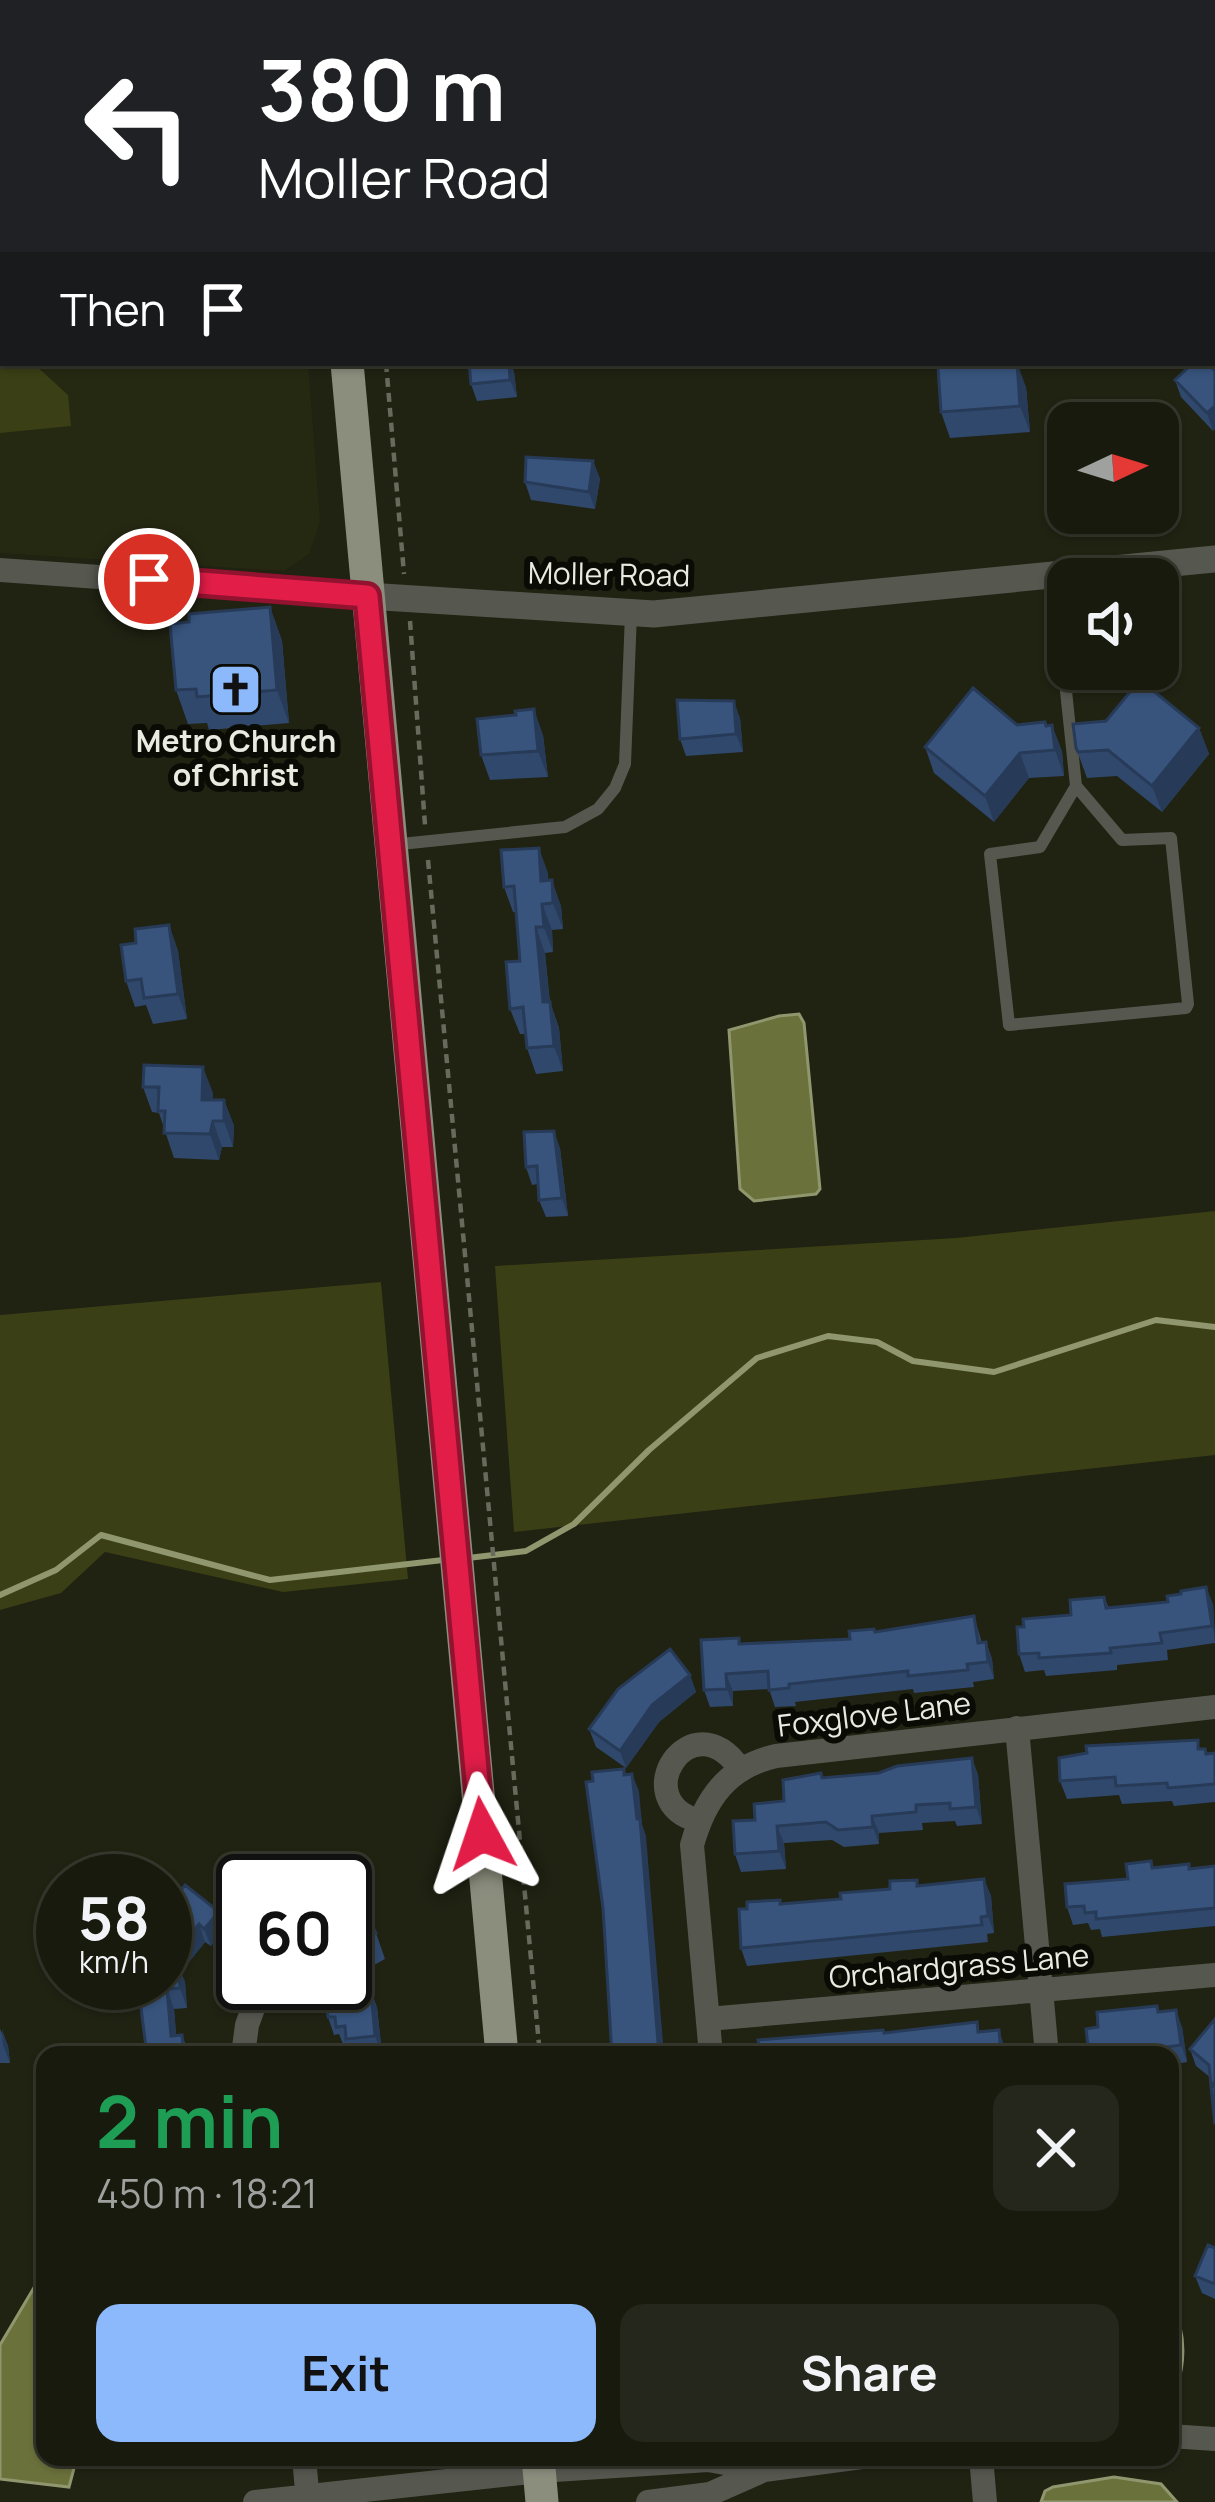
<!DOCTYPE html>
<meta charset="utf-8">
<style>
body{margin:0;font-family:Manrope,sans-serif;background:#25271c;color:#f1f3f6;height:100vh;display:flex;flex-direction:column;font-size:45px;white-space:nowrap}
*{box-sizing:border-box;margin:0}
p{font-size:39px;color:#9fa19e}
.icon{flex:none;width:66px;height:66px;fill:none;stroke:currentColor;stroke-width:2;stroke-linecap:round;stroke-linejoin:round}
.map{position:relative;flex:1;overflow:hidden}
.panel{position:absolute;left:36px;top:2046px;width:1143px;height:420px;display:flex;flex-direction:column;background:#181a0e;border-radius:24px;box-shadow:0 3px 9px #0004,0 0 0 3px #36382e}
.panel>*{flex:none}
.banner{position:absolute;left:0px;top:0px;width:1215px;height:366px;box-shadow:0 3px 9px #0004,0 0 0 3px #36382e;background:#202124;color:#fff;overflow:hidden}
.needle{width:78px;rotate:86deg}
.controls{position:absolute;left:1047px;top:402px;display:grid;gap:24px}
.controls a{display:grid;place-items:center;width:132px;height:132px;border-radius:24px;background:#181a0e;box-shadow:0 3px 9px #0004,0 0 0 3px #36382e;font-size:60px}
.speed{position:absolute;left:36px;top:1854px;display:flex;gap:24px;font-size:60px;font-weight:700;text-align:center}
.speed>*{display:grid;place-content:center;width:156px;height:156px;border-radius:50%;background:#181a0e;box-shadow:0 3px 9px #0004,0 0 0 3px #36382e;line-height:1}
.speed small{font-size:30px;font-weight:400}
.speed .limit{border:6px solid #111;border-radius:18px;background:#fff;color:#111}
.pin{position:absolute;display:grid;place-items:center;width:102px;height:102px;color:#fff;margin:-51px;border:6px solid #fff;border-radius:50%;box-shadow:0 3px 12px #0007}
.me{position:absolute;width:132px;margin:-66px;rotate:355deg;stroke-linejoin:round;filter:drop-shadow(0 0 9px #0008)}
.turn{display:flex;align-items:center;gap:42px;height:252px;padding:0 60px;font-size:54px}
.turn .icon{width:156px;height:156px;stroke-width:2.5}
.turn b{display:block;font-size:84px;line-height:102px}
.then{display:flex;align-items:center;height:114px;padding:0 60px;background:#0003;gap:24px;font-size:45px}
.round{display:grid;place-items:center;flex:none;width:126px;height:126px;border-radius:24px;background:#25271c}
.overview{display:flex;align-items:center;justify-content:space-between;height:204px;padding:0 60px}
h1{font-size:72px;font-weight:700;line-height:90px;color:#1e9e55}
.button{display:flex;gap:24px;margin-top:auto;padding:24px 60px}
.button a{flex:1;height:138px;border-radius:24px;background:#8cb9fc;color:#111;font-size:48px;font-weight:700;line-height:138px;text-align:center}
.button a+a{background:#25271c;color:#f1f3f6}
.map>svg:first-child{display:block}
</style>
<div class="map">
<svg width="1215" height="2502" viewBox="0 0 1215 2502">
<rect width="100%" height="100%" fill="#202212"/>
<path fill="#262912" d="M0,0H279L280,3H3V363H308L320,522L309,554L284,571L0,553Z"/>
<path fill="#3b3f15" d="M0,358L3,363H33L68,395L71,426L0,433Z
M1215,1211V1455L514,1532L495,1266L956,1238Z
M381,1282L408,1579L283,1592L105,1552L61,1593L0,1610V1315Z"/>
<path fill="#6a713b" stroke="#90966d" stroke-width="3" d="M799,1014L804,1023L820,1189L816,1194L754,1201L740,1189L729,1030L779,1016Z
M45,2269V2457H77L69,2487L0,2479V2345Z
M1170,2299C1184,2327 1187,2356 1177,2386H1170Z
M1114,2477L1161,2484L1177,2502H1041L1045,2491L1053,2487Z"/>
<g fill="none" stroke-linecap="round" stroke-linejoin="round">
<path stroke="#90966d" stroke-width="6" d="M468,1558L526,1551L574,1524L649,1450L757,1358L828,1336L877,1342L913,1361L994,1372L1156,1320L1215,1327
M0,1595L56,1570L101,1535L270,1580L443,1560"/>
<path stroke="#686a5c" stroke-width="4.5" stroke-dasharray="9 6" stroke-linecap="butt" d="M355,0V3
M386,363L404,574
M410,621L425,825
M428,860L540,2055"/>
<path stroke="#56574f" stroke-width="12" d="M1054,577L1076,786L1122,840L1171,838L1188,1004L1186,1008L1009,1025L990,854L1040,847L1076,786
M391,845L565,827L598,809L615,788L625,764L631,614"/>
<path stroke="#56574f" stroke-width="24" d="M1212,24H1215
M0,570L367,596
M1017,1728L1047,2055
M699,1821C625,1801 691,1698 740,1769
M708,2019L1215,1975
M243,2055L247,2025L259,1992
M711,2055L692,1845C705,1799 727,1767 776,1756L1215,1707
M1170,2436L1215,2439
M304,2457L308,2502
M981,2457L985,2502
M255,2502L539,2471L708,2460L764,2470
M648,2502L710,2494L764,2470L862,2457"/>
<path stroke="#56574f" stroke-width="27" d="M367,596L654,614L1215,559"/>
<path stroke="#8b8e7d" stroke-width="33" d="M316,0V3
M347,363L502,2055
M538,2457L542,2502"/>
</g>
<path fill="#30486c" d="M0,0H85V3H3V353L0,354Z
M446,0H477V3H454L453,1Z
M1212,73H1215V120H1212Z
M1215,371L1213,431L1181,397L1175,380Z
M514,372L517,397L477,401L471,384Z
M1026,387L1030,432L950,438L941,412Z
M593,461L600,479L595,509L531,500L525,482Z
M270,607L282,641L289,723L209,730L207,723L188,724L176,690L189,622Z
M740,718L743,752L686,756L680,739Z
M1017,725L1046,726L1062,751L1064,776L1029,778L994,822L934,773L925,747Z
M1199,728L1209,754L1162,812L1117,776L1087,778L1076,748Z
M543,735L548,777L490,780L481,755Z
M548,873V881L561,906L563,929L552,930L553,952L545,953L550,1002L559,1028L563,1071L536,1074L527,1048L526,1034H520L510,1009L520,961L516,912H513L504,887Z
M169,925L178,951L187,1019L153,1024L146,1005L135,1007L126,981L136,943Z
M143,1087L213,1093L212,1100H224L234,1126L233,1147H222L219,1160L174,1158L159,1113L152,1112Z
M560,1148L568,1216L546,1217L539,1200L538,1184L532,1185L526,1167Z
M1104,1597L1109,1608L1213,1604L1215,1643L1167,1650L1168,1660L1117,1665V1670L1046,1676L1044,1670L1025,1672L1019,1654L1024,1627L1071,1615Z
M974,1616L982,1643L986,1642L992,1659L994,1679L973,1682L974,1687L914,1693L913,1689L795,1702L796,1706L775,1707L769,1689L733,1691V1706L710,1707L704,1690L739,1638L741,1644L850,1639L876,1632Z
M690,1675L696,1692L659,1722L626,1768L596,1747L589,1729Z
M1201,1749H1205L1207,1754L1215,1753V1802L1174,1806L1172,1801L1122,1804L1119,1795L1067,1799L1060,1781Z
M972,1758L978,1775L982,1824L957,1826L955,1821L922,1823L923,1830L879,1833V1844L844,1847L832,1840L784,1843L786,1869L741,1872L735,1854L755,1820L823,1778L879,1773Z
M1215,1866V1926L1102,1937L1100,1929L1091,1930L1088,1923L1073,1925L1067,1907L1153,1868L1190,1869Z
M984,1879L991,1896L994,1933L987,1934L988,1942L747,1966L741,1948L781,1904L841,1899L890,1889L917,1880L919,1886Z
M345,1892L376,1933L385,1959L356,1975L348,1961L345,1962Z
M165,1911L225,1929L211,1946L205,1942L189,1962L165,1942Z
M177,1963L185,1982L187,2008L174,2009L176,2035H182L190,2055H138L146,2047L142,1984Z
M1157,2006L1159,2012L1182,2027L1187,2062L1170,2065V2055H1089L1098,2027Z
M377,2007L382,2053L352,2055L348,2044H343L339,2034L334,2035L328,2017Z
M1215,2019L1211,2078L1196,2066L1190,2049Z
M0,2029L8,2046L10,2063H0Z
M1215,2248V2299L1202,2293L1195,2276Z"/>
<path fill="#273b58" d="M509,363H511L514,372L517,397L510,380Z
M1017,363L1026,387L1030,432L1020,406Z
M1215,406V429L1213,431L1207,413Z
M593,461L600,479L595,509L589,492Z
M270,607L282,641L289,723L277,690Z
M734,701L740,718L743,752L736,734Z
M534,709L543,735L548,777L538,751Z
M1052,725L1062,751L1064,776L1055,750Z
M1199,728L1209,754L1162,812L1152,786Z
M1020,753L1029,778L994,822L985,796Z
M539,848L548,873L550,907L541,881Z
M552,880L561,906L563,929L553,903Z
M542,904L552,930L553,952L544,927Z
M169,925L178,951L187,1019L178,994Z
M536,927L545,953L551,1017L550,1002L559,1028L563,1071L554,1046L543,1002Z
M203,1067L213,1093L211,1125L202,1100Z
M224,1100L234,1126L233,1147L224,1121Z
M213,1121L222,1147L219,1160L210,1134Z
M554,1131L560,1148L568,1216L562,1198Z
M1206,1587L1213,1604L1215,1635L1212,1626Z
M986,1642L992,1659L994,1679L988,1662Z
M726,1674L733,1691V1706L727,1689Z
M690,1675L696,1692L659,1722L626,1768L620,1751L652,1705Z
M972,1758L978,1775L982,1824L976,1807Z
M632,1774L639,1791L642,1824L646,1836L664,2055H659Z
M872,1816L879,1833V1844L873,1827Z
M777,1826L784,1843L786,1869L779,1851Z
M984,1879L991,1896L994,1933L988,1916Z
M219,1912L225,1929L211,1946L204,1929Z
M199,1924L205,1942L189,1962L183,1944Z
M177,1963L185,1982L187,2008L180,1988Z
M167,1989L174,2009L178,2055L171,2036Z
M371,1990L377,2007L382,2053L375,2036Z
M1176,2010L1182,2027L1187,2062L1181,2045Z
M2,2029L8,2046L10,2063L3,2045Z
M999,2030L1005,2048L1006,2055H1001Z"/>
<path fill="#38547d" stroke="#273b58" stroke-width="3" d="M0,0H51V3H3V319H0Z
M858,0H905V3H857Z
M1212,73H1215V102H1212Z
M1212,226L1215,229V257L1212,255Z
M469,363H509L510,380L471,384Z
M980,363H1017L1020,406L941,412L938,367Z
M1193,363H1208L1215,371V406L1207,413L1175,380Z
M526,457L593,461L589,492L525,482Z
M270,607L277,690L197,697L196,689L176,690L170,624L189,622V614Z
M1140,680L1199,728L1152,786L1108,750L1078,752L1076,748L1073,724L1106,721Z
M973,688L1017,725L1045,722L1046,726L1052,725L1055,750L1020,753L985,796L925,747Z
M677,700L734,701L736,734L680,739Z
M534,709L538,751L481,755L477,719L516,715L515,711Z
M539,848L541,881L552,880L553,903L542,904L544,927H536L543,1002H550L554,1046L527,1048L523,1007L510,1009L506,962L520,961L514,886L504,887L501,850Z
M169,925L178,994L144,998L141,979L126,981L121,945L136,943L135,929Z
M144,1065L203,1067L202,1100H224V1121H213L210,1134L164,1133L165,1111H158L159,1087H143Z
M554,1131L562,1198L539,1200L537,1166L526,1167L524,1132Z
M1206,1587L1212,1626L1160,1633L1162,1643L1110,1648L1111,1653L1039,1658V1653L1019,1654L1017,1627H1024L1023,1619L1071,1615L1070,1600L1104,1597L1106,1608L1168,1602L1167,1596L1181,1594V1591Z
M974,1616L978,1643L986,1642L988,1662L967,1664L968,1670L908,1676V1671L789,1684V1688L769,1690L768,1671L726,1674L727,1689L704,1690L701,1640L739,1638V1644L850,1639L849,1631L874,1629L875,1632Z
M670,1649L690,1675L652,1705L620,1751L589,1729L618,1689Z
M1198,1740V1749H1205L1206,1754L1215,1753V1784L1168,1788L1167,1783L1116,1786L1115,1777L1060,1781L1059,1758L1087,1753L1086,1746Z
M972,1758L976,1807L950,1809V1803L916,1805V1812L872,1816L873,1827L838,1830L826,1822L777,1826L779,1851L735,1854L733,1821L755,1820L754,1804L784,1801L783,1780L821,1773L822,1778L879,1773L897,1766Z
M624,1769V1775L632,1774L637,1819H640L659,2055H612L603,1908L586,1782L593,1781L592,1772Z
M1151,1861L1152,1868L1189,1864V1869L1215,1866V1908L1096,1919V1912L1085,1913L1084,1906L1067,1907L1065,1884L1128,1879L1126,1864Z
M252,1869L273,1872L272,1881H251Z
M984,1879L988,1916L981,1917L982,1925L741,1948L739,1909H747V1902L780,1900V1904L841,1899L840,1893L890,1889V1881L917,1880V1886Z
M185,1885L219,1912L204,1929L199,1924L183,1944L165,1930V1911Z
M351,1888L376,1933L347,1950L345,1946V1892Z
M177,1963L180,1988L167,1989L171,2036L182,2035L184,2055H138L137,2048L146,2047L138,1985L165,1983V1964Z
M371,1990L375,2036L346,2039L345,2026L336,2027L335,2017H328L325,1995Z
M1157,2006L1158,2012L1176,2010L1181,2045L1123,2053V2055H1089L1086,2029L1098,2027L1097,2012Z
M1215,2019V2081L1211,2086L1209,2065L1190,2049Z
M977,2022L978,2032L999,2030L1001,2055H761L758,2040L883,2030L884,2033Z
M1215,2086V2124L1211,2087Z
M1208,2245L1215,2248V2284L1195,2276Z"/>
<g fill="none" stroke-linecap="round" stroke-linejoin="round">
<defs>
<path id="route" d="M149,579L367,596L482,1834"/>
</defs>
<use href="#route" stroke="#92132f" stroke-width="30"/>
<use href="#route" stroke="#e11d48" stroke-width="21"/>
</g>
<defs>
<symbol id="church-square" viewBox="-11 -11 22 22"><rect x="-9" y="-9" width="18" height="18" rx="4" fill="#8cb9fc" stroke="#0a0b05"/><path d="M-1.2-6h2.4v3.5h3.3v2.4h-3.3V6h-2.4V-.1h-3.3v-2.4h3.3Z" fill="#111"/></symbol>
</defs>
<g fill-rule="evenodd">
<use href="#church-square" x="206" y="660" width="59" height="59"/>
</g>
<g text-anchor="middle" stroke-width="12" stroke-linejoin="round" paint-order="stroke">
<g font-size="30" fill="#e9ebe1" stroke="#0a0b05">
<text transform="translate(609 575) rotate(1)" y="10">Moller Road</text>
<text transform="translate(874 1715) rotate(-7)" y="10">Foxglove Lane</text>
<text transform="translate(959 1967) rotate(-5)" y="10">Orchardgrass Lane</text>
</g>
<g font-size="30" font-weight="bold" fill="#e9ebe1" stroke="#0a0b05">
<text x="236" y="752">Metro Church<tspan x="236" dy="34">of Christ</tspan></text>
</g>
</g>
</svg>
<div class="controls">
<a><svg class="needle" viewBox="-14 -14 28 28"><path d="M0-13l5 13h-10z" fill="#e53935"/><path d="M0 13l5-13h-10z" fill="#9fa19e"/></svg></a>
<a><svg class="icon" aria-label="sound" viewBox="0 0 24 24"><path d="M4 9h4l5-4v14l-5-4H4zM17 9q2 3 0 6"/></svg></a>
</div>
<div class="speed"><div>58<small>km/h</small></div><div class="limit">60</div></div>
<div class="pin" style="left:149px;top:579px;background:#d93025"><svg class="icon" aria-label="arrive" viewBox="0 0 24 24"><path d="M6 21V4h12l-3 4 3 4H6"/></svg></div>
<svg class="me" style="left:482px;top:1834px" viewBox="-20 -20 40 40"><path d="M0-17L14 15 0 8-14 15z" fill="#e11d48" stroke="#fff" stroke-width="4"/></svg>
<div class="banner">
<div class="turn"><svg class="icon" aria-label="left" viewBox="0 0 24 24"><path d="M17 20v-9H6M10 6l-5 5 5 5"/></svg><div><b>380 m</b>Moller Road</div></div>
<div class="then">Then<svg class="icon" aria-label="arrive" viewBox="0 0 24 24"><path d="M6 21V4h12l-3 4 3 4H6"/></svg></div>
</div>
<section class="panel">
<div class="overview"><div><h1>2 min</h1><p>450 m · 18:21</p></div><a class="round"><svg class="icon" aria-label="close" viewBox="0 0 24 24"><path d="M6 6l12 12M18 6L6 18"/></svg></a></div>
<div class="button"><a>Exit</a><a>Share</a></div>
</section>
</div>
